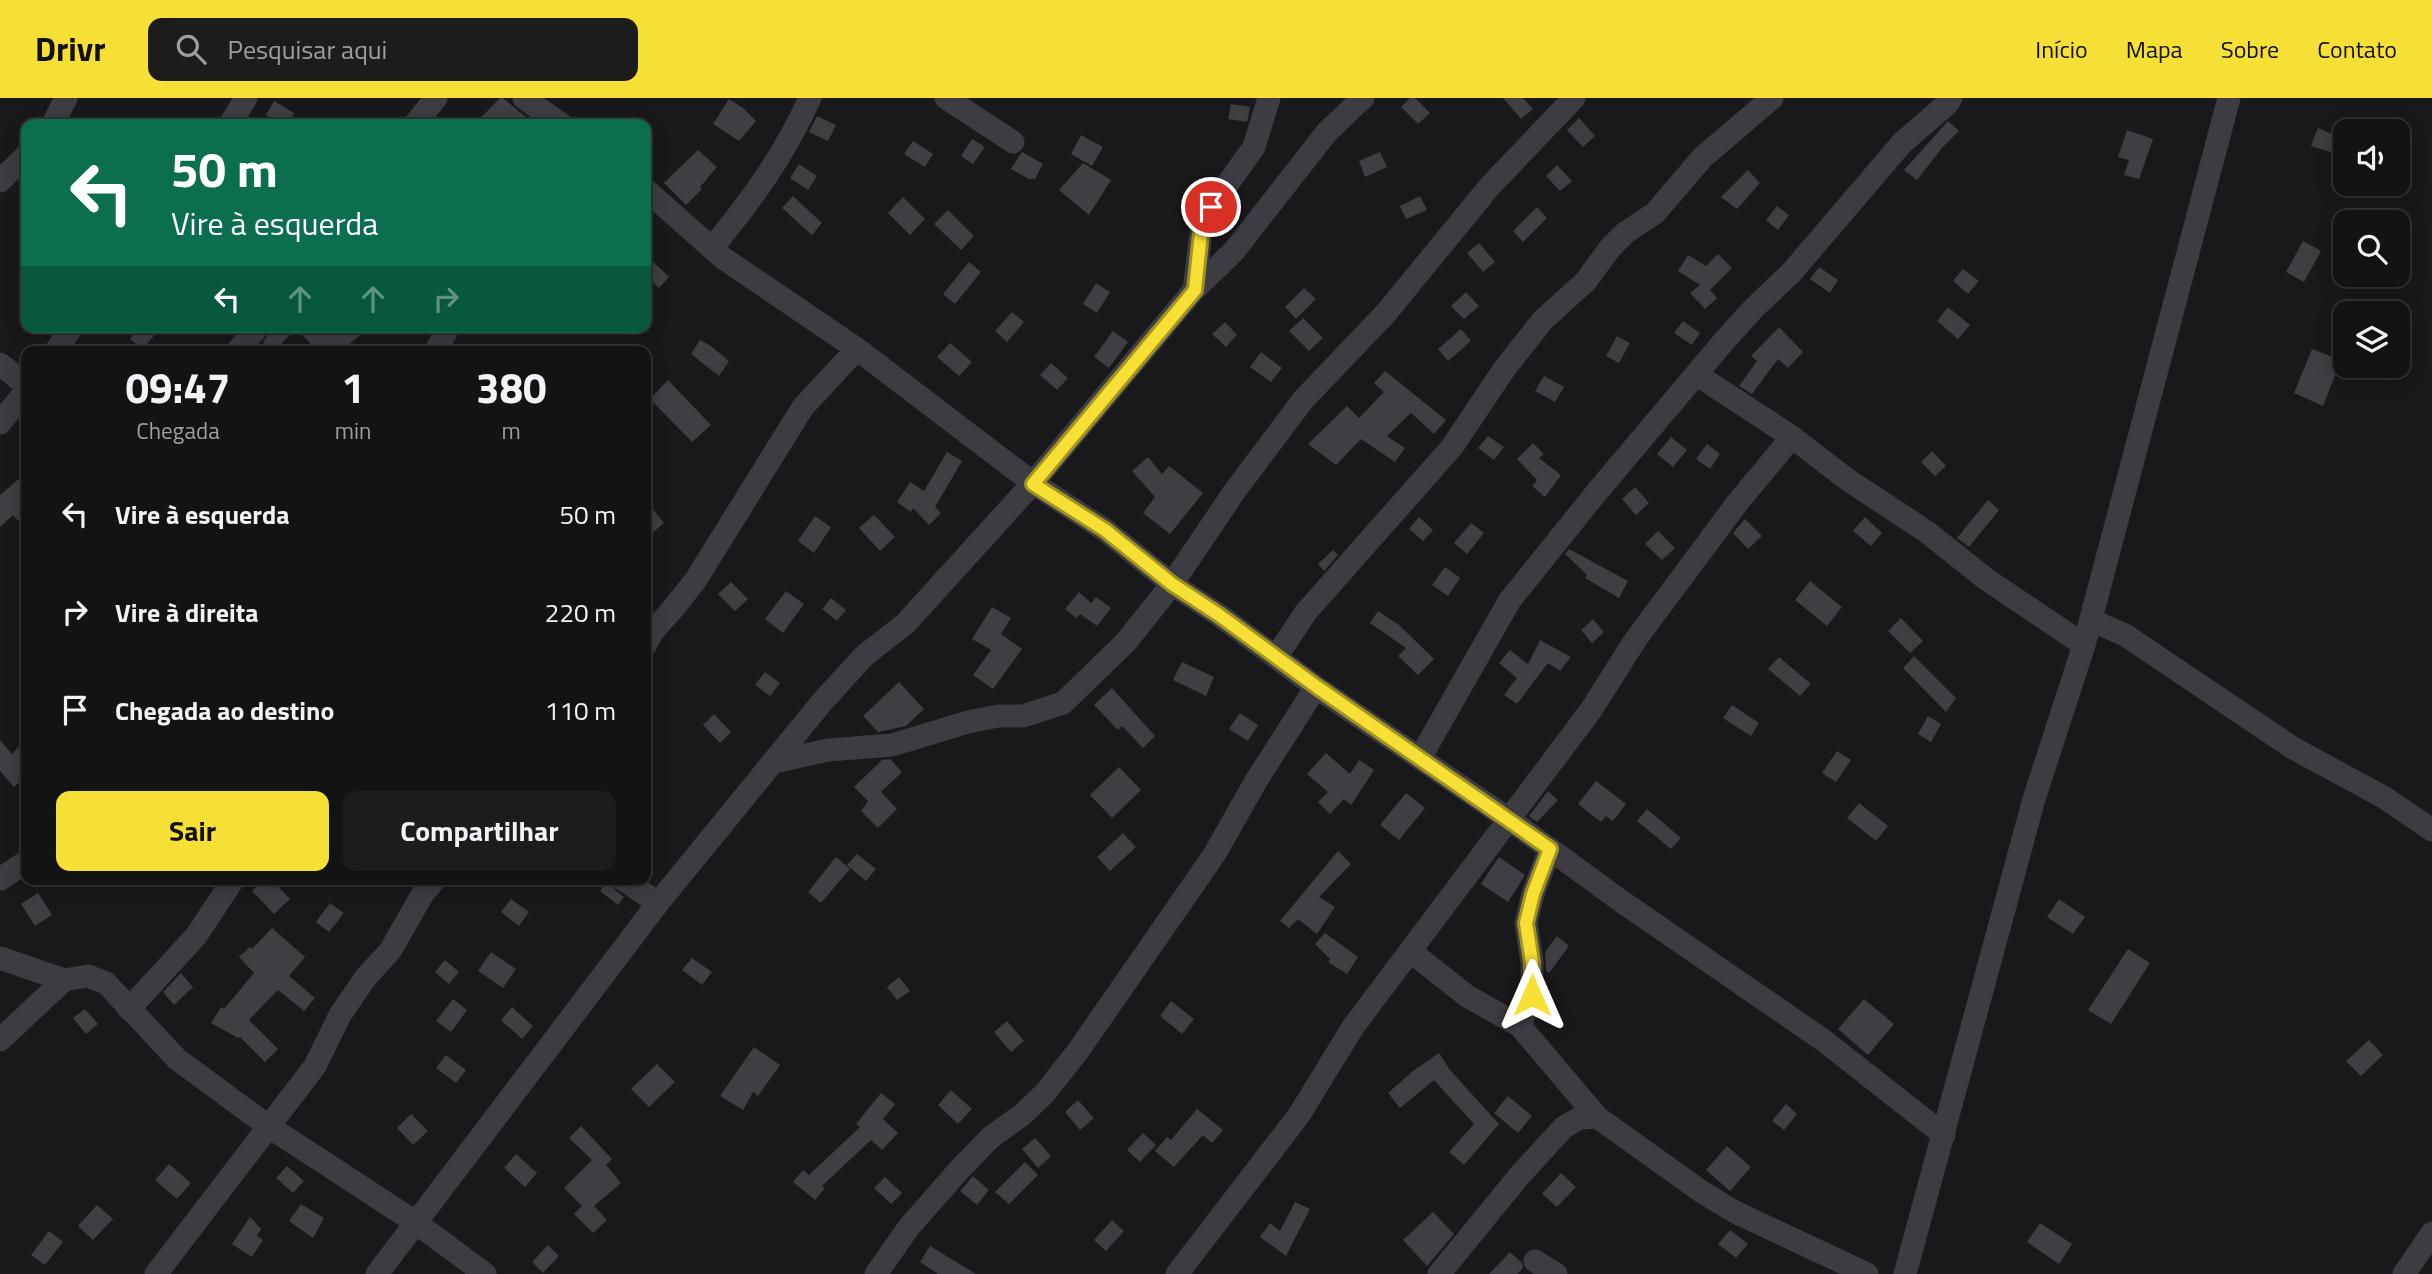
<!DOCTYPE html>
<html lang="pt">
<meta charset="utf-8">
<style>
body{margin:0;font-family:"Titillium Web",sans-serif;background:#1c1c1d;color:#f1f3f6;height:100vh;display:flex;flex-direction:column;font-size:26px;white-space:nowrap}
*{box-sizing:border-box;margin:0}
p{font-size:23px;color:#9d9ea0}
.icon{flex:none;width:38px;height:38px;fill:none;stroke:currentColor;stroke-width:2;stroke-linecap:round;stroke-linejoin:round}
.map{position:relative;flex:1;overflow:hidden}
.drawer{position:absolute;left:21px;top:248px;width:630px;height:539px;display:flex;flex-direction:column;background:#131314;border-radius:14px;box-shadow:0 4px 18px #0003,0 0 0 2px #323234}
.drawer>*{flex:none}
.top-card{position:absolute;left:21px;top:21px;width:630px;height:214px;border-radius:14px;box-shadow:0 4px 18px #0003,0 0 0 2px #323234;background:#0b6e4f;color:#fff;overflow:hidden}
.buttons{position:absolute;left:2333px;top:21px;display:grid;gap:14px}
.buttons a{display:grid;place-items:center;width:77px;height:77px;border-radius:14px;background:#131314;box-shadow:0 4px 18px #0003,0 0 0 2px #323234;font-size:35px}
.pin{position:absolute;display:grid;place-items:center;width:60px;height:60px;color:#fff;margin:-30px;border:4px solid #fff;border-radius:50%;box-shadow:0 2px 7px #0007}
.me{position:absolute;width:77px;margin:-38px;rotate:0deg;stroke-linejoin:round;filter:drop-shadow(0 0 5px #0008)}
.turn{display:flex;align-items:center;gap:24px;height:147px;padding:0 35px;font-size:32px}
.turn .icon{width:91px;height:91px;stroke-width:2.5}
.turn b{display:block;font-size:49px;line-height:60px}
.lanes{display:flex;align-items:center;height:66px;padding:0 35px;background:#0003;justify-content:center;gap:35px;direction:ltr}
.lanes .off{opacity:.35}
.eta{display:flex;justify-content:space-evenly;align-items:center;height:119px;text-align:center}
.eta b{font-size:42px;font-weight:700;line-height:49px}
.primary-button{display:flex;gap:14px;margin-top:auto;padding:14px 35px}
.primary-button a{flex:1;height:80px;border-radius:14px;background:#f7e035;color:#111;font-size:28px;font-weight:700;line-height:80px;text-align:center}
.primary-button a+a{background:#1c1c1d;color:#f1f3f6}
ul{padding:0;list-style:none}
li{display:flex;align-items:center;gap:21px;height:98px;padding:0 35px}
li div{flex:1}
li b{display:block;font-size:26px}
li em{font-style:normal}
header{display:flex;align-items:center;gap:42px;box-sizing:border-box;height:98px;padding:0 35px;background:#f7e035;color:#111}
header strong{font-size:33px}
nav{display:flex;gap:38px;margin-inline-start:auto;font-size:24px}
.search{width:490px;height:63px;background:#1c1c1d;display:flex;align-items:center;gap:18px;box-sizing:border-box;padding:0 24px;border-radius:14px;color:#9d9ea0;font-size:26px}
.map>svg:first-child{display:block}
</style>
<header>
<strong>Drivr</strong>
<div class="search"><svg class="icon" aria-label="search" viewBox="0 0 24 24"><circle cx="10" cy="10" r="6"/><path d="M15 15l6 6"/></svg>Pesquisar aqui</div>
<nav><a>Início</a><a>Mapa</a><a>Sobre</a><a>Contato</a></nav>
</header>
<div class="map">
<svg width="2432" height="1176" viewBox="0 0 2432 1176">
<rect width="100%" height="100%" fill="#19191b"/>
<path fill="#3f3e43" d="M500,0H503L534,26H475Z
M1410,0H1415L1430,15L1418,26L1401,9Z
M1503,0H1523L1533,11L1521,21Z
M729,1L743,10L756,23L739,43L713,26Z
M274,3L294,15L288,26H283L266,17Z
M1231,6L1250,9L1247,24L1228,21Z
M817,18L836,27L828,43L809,34Z
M1579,20L1595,38L1583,49L1567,32Z
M1948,23L1959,33L1941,51L1917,82L1904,72Z
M2318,30L2337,38L2331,54L2311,48Z
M2127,32L2153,41L2139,81L2124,77L2129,62L2118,59Z
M1081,37L1103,49L1092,68L1071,56Z
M972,41L985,49L973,66L961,58Z
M913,43L933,56L925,69L904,56Z
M698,52L717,69L700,89L702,91L686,107L664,85Z
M1022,54L1043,66L1035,81H1029L1011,71Z
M1380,54L1387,69L1365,79L1359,63Z
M1083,65L1111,82L1089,117L1059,92Z
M799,66L817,78L808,92L790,80Z
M1557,67L1572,83L1560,93L1546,78Z
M1748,72L1760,85L1737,111L1721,99Z
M793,98L822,125L812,137L782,110Z
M1420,98L1427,112L1406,121L1400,108Z
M903,99L925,121L910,137L888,115Z
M1777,108L1789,117L1778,132L1766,122Z
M1537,109L1547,120L1523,144L1513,133Z
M948,112L974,138L961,152L934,126Z
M2303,143L2321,153L2304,184L2286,174Z
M1479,145L1495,164L1483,174L1467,155Z
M1718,156L1732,170L1710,192L1717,200L1705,211L1690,195L1700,187L1678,173L1688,157L1706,168Z
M646,157L669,179L659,190L646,178Z
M969,164L981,174L955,206L943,196Z
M1819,169L1838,182L1830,195L1810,181Z
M1963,171L1979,183L1968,196L1953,183Z
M1096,185L1110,194L1097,215L1083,206Z
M1304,190L1316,201L1296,221L1285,209Z
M1466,194L1479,208L1464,221L1451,208Z
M1948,209L1970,227L1958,241L1937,223Z
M1012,214L1024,224L1007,244L995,233Z
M1303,220L1323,240L1309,253L1289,233Z
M1683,223L1700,235L1692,247L1674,235Z
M1225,224L1237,237L1226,249L1212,236Z
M140,229H161L143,251L130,241Z
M273,229H370L340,254H319L296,231L273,254L263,244Z
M1779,229L1803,254L1788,270L1778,261L1752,296L1739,288L1757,263L1751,258Z
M1461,231L1471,243L1448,263L1438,251Z
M1113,233L1128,244L1109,270L1094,259Z
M1617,238L1630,245L1619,265L1606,258Z
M700,242L711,248L729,263L719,278L691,256Z
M950,245L972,264L959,278L937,259Z
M2312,251L2341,262L2323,308L2294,295Z
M1261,254L1282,270L1271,284L1250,269Z
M1051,265L1068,280L1057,292L1040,277Z
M1385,273L1446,322L1434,336L1411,315L1387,338L1405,350L1395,364L1361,341L1336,367L1308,346L1347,308L1359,320L1384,294L1374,285Z
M1544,278L1564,289L1555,304L1535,293Z
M668,282L711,327L692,344L650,301Z
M1488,338L1504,349L1494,362L1478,350Z
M1671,339L1687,352L1673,369L1657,356Z
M1533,345L1544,356L1539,360L1561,377L1545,399L1532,388L1537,382L1517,361Z
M1707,346L1720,356L1710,371L1696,361Z
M1932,353L1946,368L1935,378L1921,364Z
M947,354L962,363L935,409L941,415L929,427L913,410L911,414L897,404L910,384L924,393Z
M1148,359L1162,376L1169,368L1203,395L1170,436L1143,415L1155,399L1132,373Z
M26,375V431L13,417L0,429V397Z
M1635,389L1649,405L1636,417L1622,401Z
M1988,402L1999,412L1969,449L1957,440Z
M646,403L664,425L646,440Z
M874,417L895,439L880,453L859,430Z
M815,418L831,429L814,455L798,443Z
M1419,419L1433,432L1423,443L1409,431Z
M1865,419L1882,435L1871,448L1853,433Z
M1745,421L1762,438L1748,451L1733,435Z
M1471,425L1484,435L1467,456L1454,445Z
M1658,433L1675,450L1662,462L1645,446Z
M1569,451L1628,483L1619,500L1585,480L1587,477L1565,456Z
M1333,452L1338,457L1324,473L1318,466Z
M1445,469L1460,480L1448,498L1432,487Z
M1810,483L1842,509L1827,528L1795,502Z
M731,484L748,501L735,513L718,496Z
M786,493L804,506L783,535L765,521Z
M1079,494L1091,505L1096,499L1111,510L1097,528L1080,516L1076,520L1065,511Z
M831,500L846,512L837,523L822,511Z
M992,509L1011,520L1001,536L1022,551L993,591L973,577L991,552L972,541Z
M1378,513L1399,527L1434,561L1418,577L1398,558L1406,550L1370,525Z
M1901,520L1923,543L1910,555L1888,533Z
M1593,521L1604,534L1592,545L1581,532Z
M1540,542L1571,559L1560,573L1548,565L1517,606L1504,597L1517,580L1499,565L1510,552L1528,566Z
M1914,558L1956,600L1946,614L1903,570Z
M1779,559L1811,586L1800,598L1768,571Z
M1182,564L1214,579L1206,598L1173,582Z
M765,574L780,585L770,598L755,587Z
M899,584L924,611L906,628L878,634L863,618Z
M1112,590L1155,638L1143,650L1122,628L1118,632L1094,607Z
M1732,607L1759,625L1751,638L1723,620Z
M1240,615L1258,627L1248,643L1229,631Z
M714,616L731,634L720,645L703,627Z
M1928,618L1941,626L1931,644L1918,636Z
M26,640V678L14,689L0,673V642L12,656Z
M1837,653L1851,662L1836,684L1822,675Z
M1326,655L1350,676L1359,662L1374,672L1351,707L1344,701L1330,716L1318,704L1328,694L1307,676Z
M890,661L902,674L881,694L897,711L878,730L861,713L868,703L854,689L882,662Z
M1119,669L1141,692L1112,720L1090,697Z
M1596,683L1626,706L1613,723L1606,718L1601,724L1578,706Z
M1548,693L1558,702L1537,724L1529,718Z
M1406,695L1425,710L1399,742L1380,727Z
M1859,705L1888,728L1876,743L1847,720Z
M1647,711L1681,740L1671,751L1637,723Z
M1123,735L1136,749L1110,773L1097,759Z
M1338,753L1351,766L1319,799L1335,809L1317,836L1298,821L1289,830L1280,823Z
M857,756L876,771L866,783L847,767Z
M836,759L850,771L821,805L808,794Z
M1499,759L1525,777L1508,804L1481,786Z
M264,782H272L290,801L274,816L252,793Z
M608,782H610L616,793L624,799L618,807L600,793Z
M38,795L52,817L35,828L21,806Z
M511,801L529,814L519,828L501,814Z
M2059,801L2085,819L2073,836L2047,819Z
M330,805L344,815L329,834L316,824Z
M272,830L305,859L289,878L315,900L304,913L278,892L249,922L278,951L265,964L240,939L238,940L211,925L221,909L224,911L254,875L239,859L250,849L252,851Z
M1325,835L1358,859L1347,876L1328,864L1330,861L1315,846Z
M1557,838L1569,848L1549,875L1546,873L1545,854Z
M2128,851L2150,865L2111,926L2088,912Z
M491,854L516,871L503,890L478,873Z
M692,860L712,874L702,887L682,872Z
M445,862L459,874L449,886L435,874Z
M181,875L193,889L174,907L163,894Z
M899,879L910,893L897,902L887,889Z
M453,901L467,912L451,934L436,923Z
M1864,901L1894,926L1868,957L1838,931Z
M1171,903L1194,921L1182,936L1160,918Z
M512,909L533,928L522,941L501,922Z
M85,911L98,926L86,936L73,920Z
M1007,923L1024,943L1011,954L994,934Z
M2369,942L2383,957L2361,978L2346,963Z
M754,949L780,967L758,998L753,994L743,1012L720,998Z
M1439,955L1450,972L1499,1026L1464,1067L1449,1054L1474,1026L1434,982L1400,1010L1388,995L1413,973Z
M446,957L466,972L456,985L436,970Z
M657,966L675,984L649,1009L631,991Z
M951,992L972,1011L958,1026L938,1007Z
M881,995L895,1006L883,1021L898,1035L882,1052L871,1042L822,1088L825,1090L815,1102L793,1084L803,1072L809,1077L860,1029L856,1026Z
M1508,998L1532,1018L1518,1035L1494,1015Z
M1078,1002L1094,1020L1080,1032L1065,1014Z
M1786,1006L1797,1016L1784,1032L1772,1023Z
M1197,1011L1223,1032L1212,1045L1203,1037L1174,1069L1155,1053L1167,1039L1171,1042Z
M411,1016L428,1033L413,1047L397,1030Z
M581,1028L612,1061L606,1067L621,1085L594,1108L607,1122L593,1135L574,1116L582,1108L564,1090L592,1062L569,1040Z
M1143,1035L1156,1047L1140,1064L1127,1052Z
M1035,1040L1051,1058L1038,1070L1022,1051Z
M1727,1048L1751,1069L1730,1093L1706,1072Z
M516,1056L537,1075L525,1089L504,1070Z
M1025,1064L1038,1077L1009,1106L995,1094Z
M169,1066L191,1085L177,1101L155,1082Z
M287,1068L304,1083L293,1095L276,1080Z
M1561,1075L1576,1089L1557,1109L1542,1096Z
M973,1078L989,1092L977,1107L960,1093Z
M885,1079L902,1095L891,1106L874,1090Z
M1295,1104L1310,1111L1286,1158L1260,1139L1270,1125L1280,1133Z
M301,1106L324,1120L313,1140L289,1123Z
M97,1107L113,1121L93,1142L78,1128Z
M1433,1114L1454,1136L1427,1168L1403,1142Z
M250,1119L261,1131L257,1138L263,1142L252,1159L232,1146Z
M1112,1122L1124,1133L1106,1153L1094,1142Z
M2040,1125L2072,1146L2059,1166L2027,1144Z
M1730,1132L1748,1146L1736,1160L1718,1146Z
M49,1133L63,1144L45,1167L31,1157Z
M548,1147L559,1158L543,1175L532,1164Z
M930,1148L976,1176H938L920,1164Z
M1510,1154L1522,1165L1523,1170L1517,1176H1489Z"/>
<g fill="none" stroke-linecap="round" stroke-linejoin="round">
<path stroke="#3c3c42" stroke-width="23" d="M524,0L561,26
M946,0L1013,44
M53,26L66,0
M230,26L246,0
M415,26L436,0
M0,83L26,58
M646,92L723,160L857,251L1033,385L1105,432L1172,486L1219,517L1316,589L1510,722L1621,803L1823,942L1944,1037
M712,150C753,100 783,59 810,0
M1194,192L1202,126L1211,109L1254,49L1269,0
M55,254L72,229
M236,254L258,229
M435,254L449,229
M0,266L26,287
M1696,276L1792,339L1848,382L1927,434L1986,481L2084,547
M0,325L26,293
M2091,522L2125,537L2293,650L2385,700L2432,732
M646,546L652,534L671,513L695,483L803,309L857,251
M1276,559L1306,514L1452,349L1505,270L1543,222L1586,183L1610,150L1625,135L1655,115L1703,59L1772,0
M1420,660L1510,502L1596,395L1725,242L1754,210L1791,175L1902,45L1947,6L1951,0
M774,664L828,652L892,647L968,624L998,618H1023L1063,605L1126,544L1172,486L1234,394L1303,302L1386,215L1490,88L1574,0
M0,781L26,764
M624,782L658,805
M1410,853L1467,898L1520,928L1597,1019L1702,1094L1735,1114L1867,1176
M0,860L64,882L88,878L106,885L177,961L268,1028L415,1124L485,1176
M129,911L196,838L233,782
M1520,928L1532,897V864L1526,825L1533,796L1550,751
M0,942L64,882
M1535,1163L1556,1176
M156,1176L315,968L340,917L366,879L390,853L422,797L434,782
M377,1176L658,805L822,604L865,557L905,526L1033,385L1194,192L1234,153L1327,34L1363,0
M876,1176L909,1129L959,1072L991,1039L1022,1017L1045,995L1078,953L1214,757L1256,683L1316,589
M1177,1176L1299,1017L1353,929L1591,612L1636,541L1738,404L1792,339
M1439,1176L1520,1077L1564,1029L1580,1020L1597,1019
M1905,1176L2034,701L2084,547L2229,0
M2404,1176L2432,1135"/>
</g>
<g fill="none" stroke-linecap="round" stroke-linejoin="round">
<defs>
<path id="route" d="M1211,109L1202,125L1195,192L1033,386L1105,432L1172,486L1219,517L1317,589L1550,751L1533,796L1526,825L1532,864V897"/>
</defs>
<use href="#route" stroke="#a19222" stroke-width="18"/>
<use href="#route" stroke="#f7e035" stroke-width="12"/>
</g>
</svg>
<div class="buttons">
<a><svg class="icon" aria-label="sound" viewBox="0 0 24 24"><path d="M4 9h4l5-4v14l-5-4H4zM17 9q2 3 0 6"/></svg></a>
<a><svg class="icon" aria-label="search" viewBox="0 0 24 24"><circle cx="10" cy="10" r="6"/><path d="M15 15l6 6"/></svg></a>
<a><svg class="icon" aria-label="layers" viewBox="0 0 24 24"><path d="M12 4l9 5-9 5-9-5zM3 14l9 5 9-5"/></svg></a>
</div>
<div class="pin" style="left:1211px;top:109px;background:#d93025"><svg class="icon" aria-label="arrive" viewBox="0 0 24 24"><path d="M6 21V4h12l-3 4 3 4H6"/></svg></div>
<svg class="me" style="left:1532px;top:897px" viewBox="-20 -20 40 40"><path d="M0-17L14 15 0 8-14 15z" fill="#f7e035" stroke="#fff" stroke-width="4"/></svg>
<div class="top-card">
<div class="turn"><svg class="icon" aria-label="left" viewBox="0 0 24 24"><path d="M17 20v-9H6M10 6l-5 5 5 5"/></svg><div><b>50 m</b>Vire à esquerda</div></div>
<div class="lanes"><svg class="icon" aria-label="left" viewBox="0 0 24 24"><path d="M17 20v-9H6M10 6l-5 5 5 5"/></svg><svg class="icon off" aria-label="ahead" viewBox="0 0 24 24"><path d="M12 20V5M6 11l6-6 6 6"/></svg><svg class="icon off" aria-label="ahead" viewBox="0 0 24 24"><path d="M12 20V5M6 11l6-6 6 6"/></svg><svg class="icon off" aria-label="right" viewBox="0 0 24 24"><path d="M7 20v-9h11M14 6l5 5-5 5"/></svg></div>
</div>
<section class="drawer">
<div class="eta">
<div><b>09:47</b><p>Chegada</p></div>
<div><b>1</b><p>min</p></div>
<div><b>380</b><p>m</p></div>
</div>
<ul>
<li><svg class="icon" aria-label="left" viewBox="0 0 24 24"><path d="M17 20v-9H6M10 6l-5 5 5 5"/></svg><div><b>Vire à esquerda</b></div><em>50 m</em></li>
<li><svg class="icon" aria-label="right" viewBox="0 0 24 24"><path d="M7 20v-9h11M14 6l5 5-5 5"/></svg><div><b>Vire à direita</b></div><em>220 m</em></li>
<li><svg class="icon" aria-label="arrive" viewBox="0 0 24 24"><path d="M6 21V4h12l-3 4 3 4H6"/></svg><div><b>Chegada ao destino</b></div><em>110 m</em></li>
</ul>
<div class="primary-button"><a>Sair</a><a>Compartilhar</a></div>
</section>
</div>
